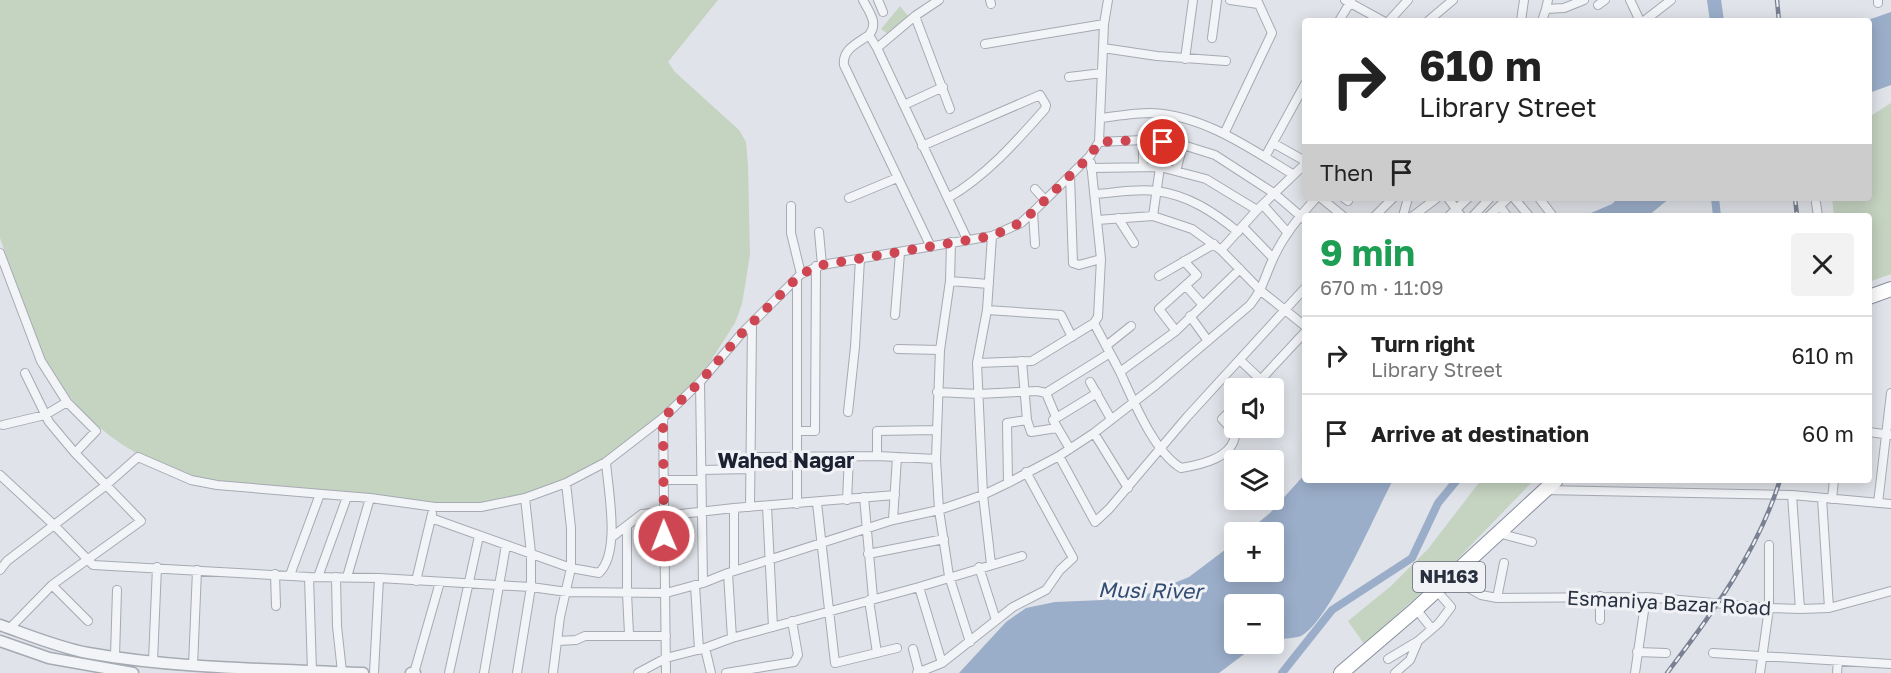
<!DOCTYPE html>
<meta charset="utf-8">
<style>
body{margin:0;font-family:"Golos Text",sans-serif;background:#f2f2f2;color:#222;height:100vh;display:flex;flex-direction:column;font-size:22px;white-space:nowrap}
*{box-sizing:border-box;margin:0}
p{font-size:20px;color:#767676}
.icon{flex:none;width:33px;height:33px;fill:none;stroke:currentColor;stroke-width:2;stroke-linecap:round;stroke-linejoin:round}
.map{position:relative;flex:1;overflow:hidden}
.drawer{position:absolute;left:1302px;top:213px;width:570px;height:270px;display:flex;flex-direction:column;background:#fff;border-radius:6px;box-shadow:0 3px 15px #0003}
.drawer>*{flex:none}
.top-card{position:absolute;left:1302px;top:18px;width:570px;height:183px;border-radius:6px;box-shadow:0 3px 15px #0003;background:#fff;color:#222;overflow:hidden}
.fabs{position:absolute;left:1224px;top:378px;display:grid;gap:12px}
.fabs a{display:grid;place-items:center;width:60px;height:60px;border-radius:6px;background:#fff;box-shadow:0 3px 15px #0003;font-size:30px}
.pin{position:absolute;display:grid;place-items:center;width:51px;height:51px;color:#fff;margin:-26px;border:3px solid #fff;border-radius:50%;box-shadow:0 2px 6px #0007}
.me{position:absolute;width:66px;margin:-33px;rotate:359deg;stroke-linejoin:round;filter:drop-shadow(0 0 4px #0008)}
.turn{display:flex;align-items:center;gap:21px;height:126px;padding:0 18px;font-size:27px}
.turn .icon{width:78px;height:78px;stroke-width:2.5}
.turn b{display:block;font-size:42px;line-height:51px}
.then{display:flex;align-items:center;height:57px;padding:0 18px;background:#0003;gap:12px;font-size:22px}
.round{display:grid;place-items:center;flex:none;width:63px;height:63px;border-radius:6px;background:#f2f2f2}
.head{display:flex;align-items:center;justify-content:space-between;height:102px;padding:0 18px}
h1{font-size:36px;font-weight:700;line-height:45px;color:#1e9e55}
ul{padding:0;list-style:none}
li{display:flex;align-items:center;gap:18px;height:78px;padding:0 18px;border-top:2px solid #e0e0e0}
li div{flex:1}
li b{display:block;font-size:22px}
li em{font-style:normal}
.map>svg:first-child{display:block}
</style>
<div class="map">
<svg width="1891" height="673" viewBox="0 0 1891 673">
<rect width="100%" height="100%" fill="#e0e3e9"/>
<path fill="#c5d3c1" d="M0,0H718L668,62L675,72L739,130L746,142L748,165L750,255L742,304L735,323L710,362L683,395L660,417L604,458L552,488L472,506L212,481C136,466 73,419 40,349L0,238Z
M900,6L908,16L888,34L881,29Z
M1891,103V274L1869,282V216H1834L1832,198H1869V117Z
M1145,145L1168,147L1166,163L1146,159Z
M1481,480H1534L1445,572L1364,644L1348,621L1391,586L1428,549Z"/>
<path fill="#9baec9" d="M1891,12V85L1869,93V21H1865Z
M1618,198H1670L1648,216H1584L1612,204Z
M1305,474V480H1393C1376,512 1329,622 1301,636C1293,639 1282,638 1274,640V604H1234V644H1266L1247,652L1219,673H959L1006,622L1026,608L1055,602L1103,600L1145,595L1189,577L1234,543V572H1274V532H1247L1270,513Z"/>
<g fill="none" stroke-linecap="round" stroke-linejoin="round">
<path stroke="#9baec9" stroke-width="8" d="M1715,198L1717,216
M1282,673L1332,610L1412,558L1438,503L1457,480"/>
<path stroke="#9baec9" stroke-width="14" d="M1714,0L1717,21"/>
<defs>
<path id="minor" d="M863,0C869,12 879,23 869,35
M878,0L883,12
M939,0L915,16L877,48L967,239
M990,0L991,4
M1230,0L1258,4
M1345,0L1383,21
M1548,0L1546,9L1564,8L1584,0
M1630,0L1640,21
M1878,0V3
M1598,5L1605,0
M915,16L950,109
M1339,21L1351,1
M1389,21L1408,0
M1428,21L1453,0
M1521,21L1524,0
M1542,21L1546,9
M1644,21L1671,0
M1212,38L1217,0
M985,44L1104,24
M877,48L869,35C858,43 842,49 844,65L931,247
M1103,48L1157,56L1226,61
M1185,59L1193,0
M1069,77L1102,73
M904,105L943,87
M1100,118C1117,116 1135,113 1151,113C1204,115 1251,149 1294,175
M1224,134L1272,33L1257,0
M1143,140V166
M1099,142L1143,140L1183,145L1215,155L1275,194L1305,220
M1273,143L1305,161
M922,146L1040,95L1046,105L1045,109C1016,142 986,176 948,198
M1265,157L1305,84
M1091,163L1101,259L1098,317L1094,323
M1091,168L1160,167L1206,179L1257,210
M1176,171L1183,145
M1070,176L1073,263L1079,265L1101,259
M1035,189L1045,200
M1095,194C1115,193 1136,188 1156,191C1188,195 1214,212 1238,232
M849,198L897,178
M1321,198L1343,216
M1344,198L1348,201
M1448,198L1461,216
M1514,198L1529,216
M1539,198L1552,215
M1816,203L1818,216
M1263,205L1288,233
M791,206V233L801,274
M1500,206L1507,216
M1033,212L1035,244
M1153,216L1160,167
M1375,216L1393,198
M1403,216L1408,198
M1413,216L1437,198
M1449,216L1468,198
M1473,216L1490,198
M1489,216L1508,198
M1118,218L1134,243
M1097,220L1153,216L1192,229L1221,250L1261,291L1305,326
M1243,227L1273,258
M819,232L822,265
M951,242L950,281L940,350L936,459L939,510L949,576L970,642
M1221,250L1257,210L1305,164
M0,253L41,361L67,402L96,431L75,453
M1159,276L1214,244
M950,281L989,284
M1186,286L1202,304
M987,310L1061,315L1072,337
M895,315L900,253
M1190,316L1208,341
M1176,331L1159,309L1197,275L1184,261
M1106,346L1131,326
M898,349L940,350
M1241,361L1261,380
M977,363L1032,361L1094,323C1102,339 1112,356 1120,372C1133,400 1154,452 1181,468C1200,465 1235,458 1235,433L1222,419L1234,407
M1120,372L1176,331L1240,269
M700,382L703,583
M1090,382L1111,419
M1253,388L1305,332
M937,392L978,394L1037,391L1046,393
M1274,398L1277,402
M848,412L855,347L860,259
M1056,417L1046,393L1110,353
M663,418L666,673
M1027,420L1031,432L1057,428
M3,425L45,415L67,402
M798,431H815L816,266
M1869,432L1891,435
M1094,433L1128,488
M1070,449L1053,420L1097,393
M877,456V431L936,430
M1059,456L1095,522L1109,509L1187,417L1305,288
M749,457L877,456L936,459
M701,470L749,469
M0,475L54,525L93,565L309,577L379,578L531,587L567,592L666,593L703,583L728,573L893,520L939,510L983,495L1008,483L1059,456L1094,433L1156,385L1250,305C1264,287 1264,278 1273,259C1283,236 1300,216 1316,198
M664,480H701
M1008,483L1007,423L1027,420L1022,361
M1544,490L1792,495L1891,504
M1792,495L1800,609
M864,497L873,598
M1822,498L1829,608
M1832,499L1834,480
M847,500L849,456
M817,503L835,663L897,648
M1878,503L1891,393
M797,504V280
M767,506L773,627
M750,507L752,324
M734,508V571
M663,516L734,508L895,495
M431,518L571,568L599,573C621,552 608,490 606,462
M893,520L897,457
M627,527V593L629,634
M1498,533L1532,542
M612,537L642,514L663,512
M868,554L944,539
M991,564L983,495L977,363L987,310L992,236
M979,567L996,620
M0,570L7,561L105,486L138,457L191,480L217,485L370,498L435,507H481L525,498L566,483L606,462L663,418L700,382L742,333L801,274L822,265L992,236L1021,223L1033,212L1090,156L1099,142L1104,24L1108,0
M728,573L732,638
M275,574L276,606
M290,575L320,494
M309,577L312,671
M318,577L347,497
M336,577L337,626L342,672
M347,577L370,498
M1450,577L1481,595L1497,598L1646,597L1769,608L1800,609L1829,608L1891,591
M416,581L432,514
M52,585L88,621
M695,585L699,650
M919,587L942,663
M1497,598L1504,563
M869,600L877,653
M1416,609L1432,629
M1600,620V596
M10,628L52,585L141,521L75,453L49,422L25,373
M558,641L576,640L585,636H666
M705,648L711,673
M913,649L919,672
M1637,652L1666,653
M1713,653L1891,664
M115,656L117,590
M1388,659L1418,641
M153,661L157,567
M193,666L197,570
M374,673L379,578
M414,673L440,582
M449,673L479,536
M484,673L506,545
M517,673L531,587V553L525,498
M553,673L560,617L571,568V528L566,483
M638,673L666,658L705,648L732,638L919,587L1022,556
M726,673L794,662L798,655L792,621
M917,673L942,663L1013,607L1046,590L1060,570L1073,558L1026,472
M1395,673L1410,660L1418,641L1439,623L1451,607L1436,590
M1635,673L1646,597
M1760,673L1769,608V545
M1837,673L1838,661"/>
<path id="tertiary" d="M0,625C29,635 57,647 88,653C178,669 271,669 363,673
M0,641L49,658L133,673
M411,673H415"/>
<path id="trunk" d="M1869,297L1891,289
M1341,673L1416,609L1556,480"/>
</defs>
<use href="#minor" stroke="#a5aab3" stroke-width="10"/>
<use href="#tertiary" stroke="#a5aab3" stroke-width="13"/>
<use href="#trunk" stroke="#888f9f" stroke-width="16"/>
<use href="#minor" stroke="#f3f4f7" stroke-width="8"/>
<use href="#tertiary" stroke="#f3f4f7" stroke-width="10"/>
<use href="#trunk" stroke="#fff" stroke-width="14"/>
<defs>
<path id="rail" d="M1777,0L1779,21
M1795,198L1797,216
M1667,673C1712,614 1758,551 1780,480"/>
</defs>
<use href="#rail" stroke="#7a8192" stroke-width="4.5"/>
<use href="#rail" stroke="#f0f2f6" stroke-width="2" stroke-dasharray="7" stroke-linecap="butt"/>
</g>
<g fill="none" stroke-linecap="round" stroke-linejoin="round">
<path stroke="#cd4652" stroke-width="10" stroke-dasharray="0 18" d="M664,536L663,418L700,382L742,333L801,274L822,265L992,236L1020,223L1033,212L1090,156L1099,142L1143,140L1163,142"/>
</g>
<g text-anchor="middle" stroke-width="6" stroke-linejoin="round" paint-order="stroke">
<rect fill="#f0f2f6" stroke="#656a77" stroke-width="1.5" x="1413" y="562" width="72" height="30" rx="4.5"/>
<g font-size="18" font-weight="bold" fill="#293040">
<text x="1449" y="583">NH163</text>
</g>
<g font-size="20" fill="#293040" stroke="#f0f2f6">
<text transform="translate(1669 603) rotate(3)" y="7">Esmaniya Bazar Road</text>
</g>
<g font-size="21" font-weight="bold" fill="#1b2131" stroke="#f0f2f6">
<text x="786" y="468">Wahed Nagar</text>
</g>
<g font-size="21" font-style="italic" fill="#334c74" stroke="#f0f2f6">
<text transform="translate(1150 591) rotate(1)" y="7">Musi River</text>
</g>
</g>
</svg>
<div class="fabs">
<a><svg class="icon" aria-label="sound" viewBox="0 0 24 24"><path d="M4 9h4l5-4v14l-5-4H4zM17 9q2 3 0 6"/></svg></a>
<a><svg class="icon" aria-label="layers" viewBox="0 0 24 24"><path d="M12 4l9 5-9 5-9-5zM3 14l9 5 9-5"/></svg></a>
<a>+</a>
<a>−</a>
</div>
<div class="pin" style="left:1163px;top:142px;background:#d93025"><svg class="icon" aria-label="arrive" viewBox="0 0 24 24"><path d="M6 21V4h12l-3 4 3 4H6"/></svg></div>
<svg class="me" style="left:664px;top:536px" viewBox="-20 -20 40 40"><circle r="17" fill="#cd4652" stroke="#fff" stroke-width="3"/><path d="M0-11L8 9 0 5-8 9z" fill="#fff"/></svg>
<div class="top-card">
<div class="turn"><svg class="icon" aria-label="right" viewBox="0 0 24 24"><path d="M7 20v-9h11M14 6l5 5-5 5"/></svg><div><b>610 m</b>Library Street</div></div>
<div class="then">Then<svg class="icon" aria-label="arrive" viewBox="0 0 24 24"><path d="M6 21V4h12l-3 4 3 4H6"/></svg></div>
</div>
<section class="drawer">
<div class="head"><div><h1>9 min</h1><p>670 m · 11:09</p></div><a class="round"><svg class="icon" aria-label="close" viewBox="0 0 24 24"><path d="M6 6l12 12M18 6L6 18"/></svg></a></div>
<ul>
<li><svg class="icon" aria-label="right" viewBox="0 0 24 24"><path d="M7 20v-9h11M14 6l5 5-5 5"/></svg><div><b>Turn right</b><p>Library Street</p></div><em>610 m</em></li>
<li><svg class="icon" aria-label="arrive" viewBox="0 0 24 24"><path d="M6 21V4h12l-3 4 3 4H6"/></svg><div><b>Arrive at destination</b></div><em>60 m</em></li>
</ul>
</section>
</div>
